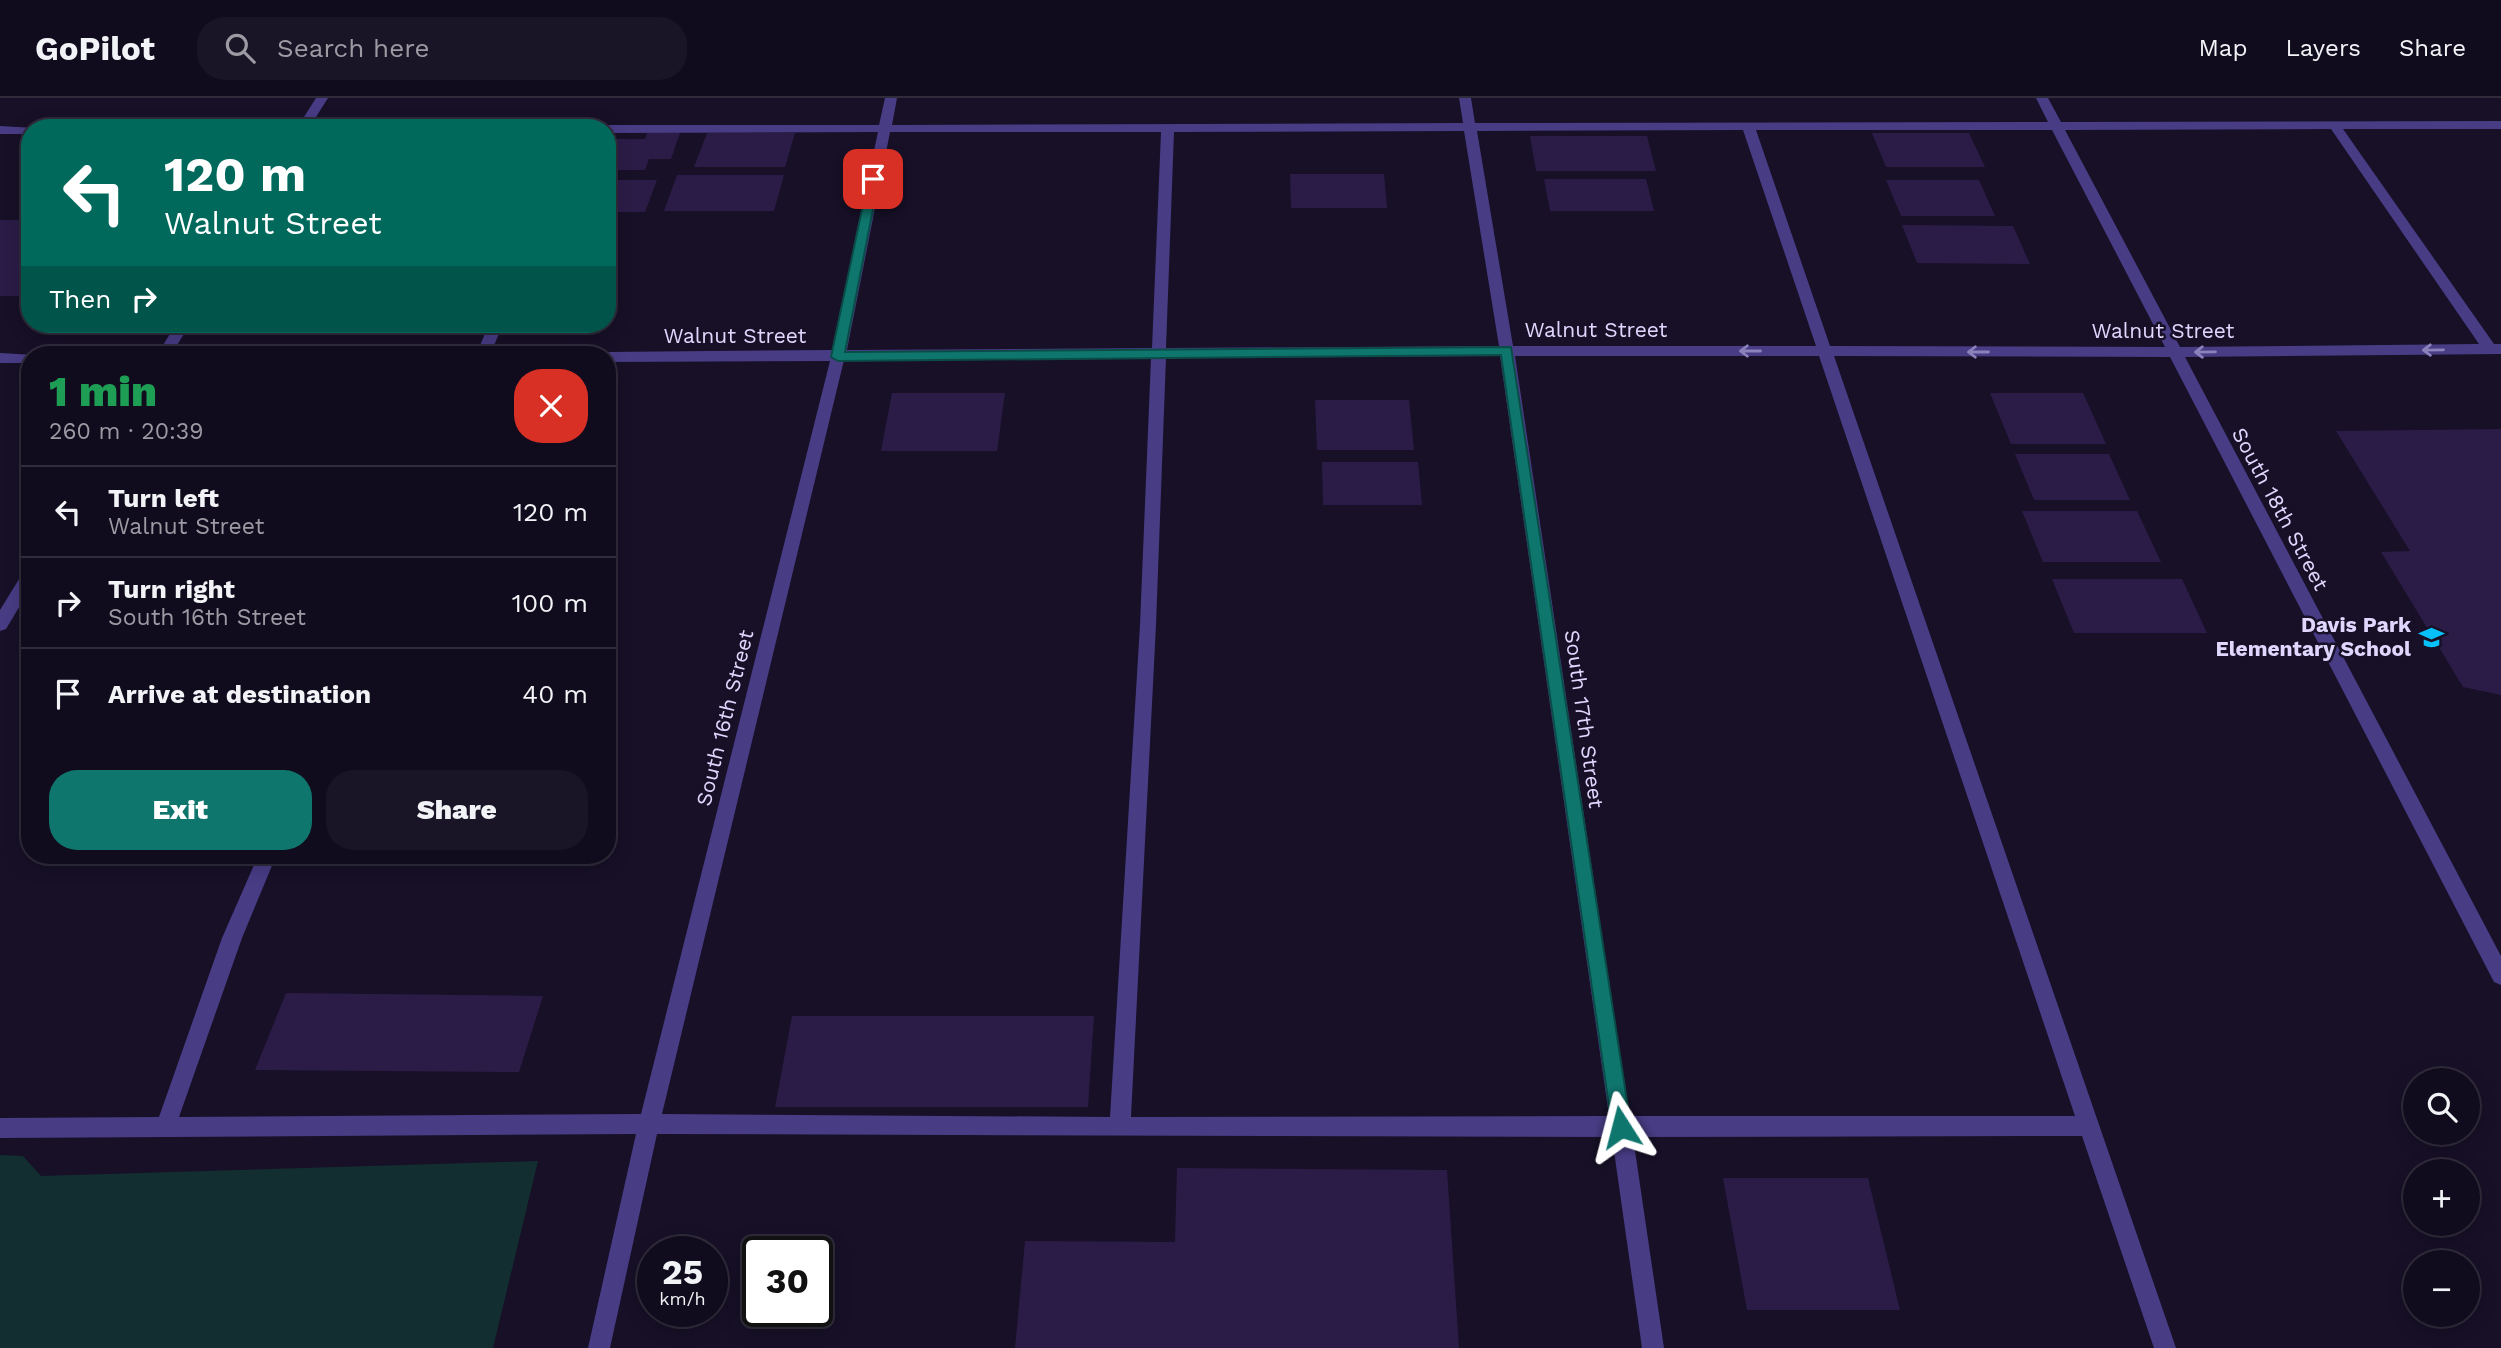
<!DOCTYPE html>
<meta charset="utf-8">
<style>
body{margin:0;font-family:"Work Sans",sans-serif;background:#1a1526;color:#f1f3f6;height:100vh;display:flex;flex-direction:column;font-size:26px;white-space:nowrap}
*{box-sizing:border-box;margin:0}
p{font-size:23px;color:#9c9ba4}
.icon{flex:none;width:38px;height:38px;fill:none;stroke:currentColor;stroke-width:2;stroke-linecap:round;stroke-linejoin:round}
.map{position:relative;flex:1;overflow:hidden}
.drawer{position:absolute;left:21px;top:248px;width:595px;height:518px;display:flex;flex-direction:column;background:#110c1d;border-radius:28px;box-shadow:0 4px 18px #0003,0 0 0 2px #302c3b}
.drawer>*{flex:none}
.banner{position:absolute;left:21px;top:21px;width:595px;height:214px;border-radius:28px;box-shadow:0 4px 18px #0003,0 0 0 2px #302c3b;background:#00695c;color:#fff;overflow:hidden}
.tools{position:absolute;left:2403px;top:970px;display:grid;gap:14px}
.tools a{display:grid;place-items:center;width:77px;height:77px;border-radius:50%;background:#110c1d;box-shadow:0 4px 18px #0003,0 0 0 2px #302c3b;font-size:35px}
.speed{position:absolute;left:637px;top:1138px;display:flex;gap:14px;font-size:35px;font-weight:700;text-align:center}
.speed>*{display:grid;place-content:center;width:91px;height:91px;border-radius:50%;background:#110c1d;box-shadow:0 4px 18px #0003,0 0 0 2px #302c3b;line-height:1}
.speed small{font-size:18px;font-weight:400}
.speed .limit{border:4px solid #111;border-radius:10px;background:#fff;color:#111}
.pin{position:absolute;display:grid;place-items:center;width:60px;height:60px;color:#fff;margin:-30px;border-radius:14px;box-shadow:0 4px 10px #0006}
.me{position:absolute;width:77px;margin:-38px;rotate:351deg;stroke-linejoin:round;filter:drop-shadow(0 0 5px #0008)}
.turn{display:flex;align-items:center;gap:24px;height:147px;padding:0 28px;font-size:32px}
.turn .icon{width:91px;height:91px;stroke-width:2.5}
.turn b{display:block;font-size:49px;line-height:60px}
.then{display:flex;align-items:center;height:66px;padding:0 28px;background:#0003;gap:14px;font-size:26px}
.round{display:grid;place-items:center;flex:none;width:74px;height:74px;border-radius:28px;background:#1a1526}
.overview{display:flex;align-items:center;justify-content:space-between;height:119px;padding:0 28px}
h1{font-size:42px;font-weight:800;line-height:52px;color:#1e9e55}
.cta{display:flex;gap:14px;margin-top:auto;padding:14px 28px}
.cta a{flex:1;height:80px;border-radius:28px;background:#0f766e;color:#fff;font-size:28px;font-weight:800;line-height:80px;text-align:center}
.cta a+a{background:#1a1526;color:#f1f3f6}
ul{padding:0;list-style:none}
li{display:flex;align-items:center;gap:21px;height:91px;padding:0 28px;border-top:2px solid #302c3b}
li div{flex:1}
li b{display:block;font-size:26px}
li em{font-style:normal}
header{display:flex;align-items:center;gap:42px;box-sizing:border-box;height:98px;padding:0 35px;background:#110c1d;border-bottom:2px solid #302c3b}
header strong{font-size:33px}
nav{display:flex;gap:38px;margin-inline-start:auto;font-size:24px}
.search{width:490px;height:63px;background:#1a1526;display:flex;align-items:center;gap:18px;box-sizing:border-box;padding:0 24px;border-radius:28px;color:#9c9ba4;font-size:26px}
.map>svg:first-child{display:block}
</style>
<header>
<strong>GoPilot</strong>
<div class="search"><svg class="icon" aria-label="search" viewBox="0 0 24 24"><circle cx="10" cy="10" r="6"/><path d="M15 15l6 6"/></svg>Search here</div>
<nav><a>Map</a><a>Layers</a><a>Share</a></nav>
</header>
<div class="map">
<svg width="2501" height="1250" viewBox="0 0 2501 1250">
<rect width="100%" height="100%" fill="#171027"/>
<path fill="#132e31" d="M0,1057L23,1058L41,1078L538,1063L493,1250H0Z"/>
<path fill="#2b1c47" d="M647,35H680L671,61H649L645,72H607V41H645Z
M707,35H795L785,69H694Z
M1872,35H1969L1985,69H1886Z
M1530,38H1647L1656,73H1536Z
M1290,76H1384L1387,110H1291Z
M677,77H784L774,113H664Z
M1544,81H1646L1654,113H1550Z
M607,82H657L645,114H607Z
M1886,82H1979L1995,118H1901Z
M0,122H30V198H0Z
M1902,127L2013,128L2030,166L1917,165Z
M892,295H1005L997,353H881Z
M1990,295H2083L2106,346H2011Z
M1315,302H1409L1414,352H1317Z
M2501,331V597L2463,589L2381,454L2410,453L2336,333Z
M2015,356H2109L2130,402H2034Z
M1322,364H1418L1422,407H1323Z
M2022,413H2137L2161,464H2043Z
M2052,481H2182L2207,535H2074Z
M286,895L543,898L519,974L255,972Z
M792,918H1094L1088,1009H775Z
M1177,1070L1447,1072L1459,1250H1015L1025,1143L1175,1144Z
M1723,1080H1868L1900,1212H1747Z"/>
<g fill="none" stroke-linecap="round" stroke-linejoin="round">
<path fill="#483c85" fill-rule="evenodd" d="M316,0H328L309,30H297Z
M885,0H897L892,27L1463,25L1459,0H1471L1475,25L2048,24L2036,0H2048L2061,24L2501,23V31H2343L2494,246H2501V256L2185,259L2501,858V887L2494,884L2170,259L1834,258L2176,1250H2154L2082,1038L1633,1039L1664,1250H1642L1612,1039L657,1036L610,1250H588L636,1036L0,1040V1020L159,1019L222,840L258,758H276L242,840L179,1019L641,1016L830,263L607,264V257H601L607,254L832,252L878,34L607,35V30H602L607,27H879ZM2331,31L2479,246L2180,249L2065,32ZM1743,32L1816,248H1513L1477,33ZM1756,32H2052L2165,249L1830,248ZM1464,33L1499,248L1166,250L1174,34ZM890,34H1161L1152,250L847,252ZM1500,258L1609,1018L1131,1019L1156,527L1166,260ZM1515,258H1819L2075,1018H1629ZM1151,260L1140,527L1110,1019L662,1016L844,262Z
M0,28L35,30H30V36H0Z
M176,226H190L171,257H157Z
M489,226H503L490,257H476Z
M0,255L36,257H30V265H0Z
M30,471V491L6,531L0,533V512L24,473Z"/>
</g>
<defs><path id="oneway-shaft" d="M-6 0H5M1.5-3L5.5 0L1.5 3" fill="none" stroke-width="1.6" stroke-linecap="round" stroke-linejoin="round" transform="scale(1.75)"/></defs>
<g stroke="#8c82bb">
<use href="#oneway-shaft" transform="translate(2433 252) rotate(179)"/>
<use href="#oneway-shaft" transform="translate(1750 253) rotate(-180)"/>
<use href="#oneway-shaft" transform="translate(1978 254) rotate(-180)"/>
<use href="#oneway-shaft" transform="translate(2205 254) rotate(179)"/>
</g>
<path fill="#0f766e" stroke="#0a4d48" stroke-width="2" d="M869,78L879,81L845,254L1511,249L1631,1029L1628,1036L1621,1039L1615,1036L1612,1029L1501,257L838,263L831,259Z"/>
<defs>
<symbol id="school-bare" viewBox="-9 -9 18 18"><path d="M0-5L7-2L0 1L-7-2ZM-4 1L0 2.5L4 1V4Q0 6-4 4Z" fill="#07c2fa" stroke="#171027" stroke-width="2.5" paint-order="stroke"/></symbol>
</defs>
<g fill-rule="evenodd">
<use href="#school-bare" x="2414" y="522" width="35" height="35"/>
</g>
<g text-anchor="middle" stroke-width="5" stroke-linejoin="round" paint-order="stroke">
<g font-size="21" fill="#e0d7fe" stroke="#171027">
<text x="1596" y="239">Walnut Street</text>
<text x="2163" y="240">Walnut Street</text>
<text x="735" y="245">Walnut Street</text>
<text transform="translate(2280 411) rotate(62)" y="7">South 18th Street</text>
<text transform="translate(725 620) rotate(-76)" y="7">South 16th Street</text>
<text transform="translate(1584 621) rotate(82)" y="7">South 17th Street</text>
</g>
<g font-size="21" font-weight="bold" fill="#e0d7fe" stroke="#171027" text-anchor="end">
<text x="2411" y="534">Davis Park<tspan x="2411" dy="24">Elementary School</tspan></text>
</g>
</g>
</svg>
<div class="tools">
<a><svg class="icon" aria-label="search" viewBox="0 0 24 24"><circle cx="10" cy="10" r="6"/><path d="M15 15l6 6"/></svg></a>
<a>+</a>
<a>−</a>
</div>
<div class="speed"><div>25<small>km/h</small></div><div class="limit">30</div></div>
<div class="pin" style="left:873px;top:81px;background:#d93025"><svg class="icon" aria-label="arrive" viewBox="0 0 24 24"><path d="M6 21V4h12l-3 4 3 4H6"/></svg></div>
<svg class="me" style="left:1621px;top:1029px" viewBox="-20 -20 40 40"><path d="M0-17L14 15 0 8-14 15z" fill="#0f766e" stroke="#fff" stroke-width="4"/></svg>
<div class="banner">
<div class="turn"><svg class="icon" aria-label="left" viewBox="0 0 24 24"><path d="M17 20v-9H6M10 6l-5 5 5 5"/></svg><div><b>120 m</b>Walnut Street</div></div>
<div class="then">Then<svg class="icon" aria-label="right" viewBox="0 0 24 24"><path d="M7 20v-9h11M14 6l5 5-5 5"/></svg></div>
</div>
<section class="drawer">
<div class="overview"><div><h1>1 min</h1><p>260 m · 20:39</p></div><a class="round" style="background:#d93025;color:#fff"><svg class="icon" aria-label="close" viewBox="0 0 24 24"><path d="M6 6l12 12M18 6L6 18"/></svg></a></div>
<ul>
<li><svg class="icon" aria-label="left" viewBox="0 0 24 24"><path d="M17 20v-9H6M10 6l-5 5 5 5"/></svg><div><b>Turn left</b><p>Walnut Street</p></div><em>120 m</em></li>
<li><svg class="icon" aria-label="right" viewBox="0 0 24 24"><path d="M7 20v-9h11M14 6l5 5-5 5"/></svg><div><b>Turn right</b><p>South 16th Street</p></div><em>100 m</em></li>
<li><svg class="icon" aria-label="arrive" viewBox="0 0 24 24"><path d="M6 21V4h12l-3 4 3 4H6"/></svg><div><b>Arrive at destination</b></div><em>40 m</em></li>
</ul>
<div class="cta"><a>Exit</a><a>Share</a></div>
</section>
</div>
